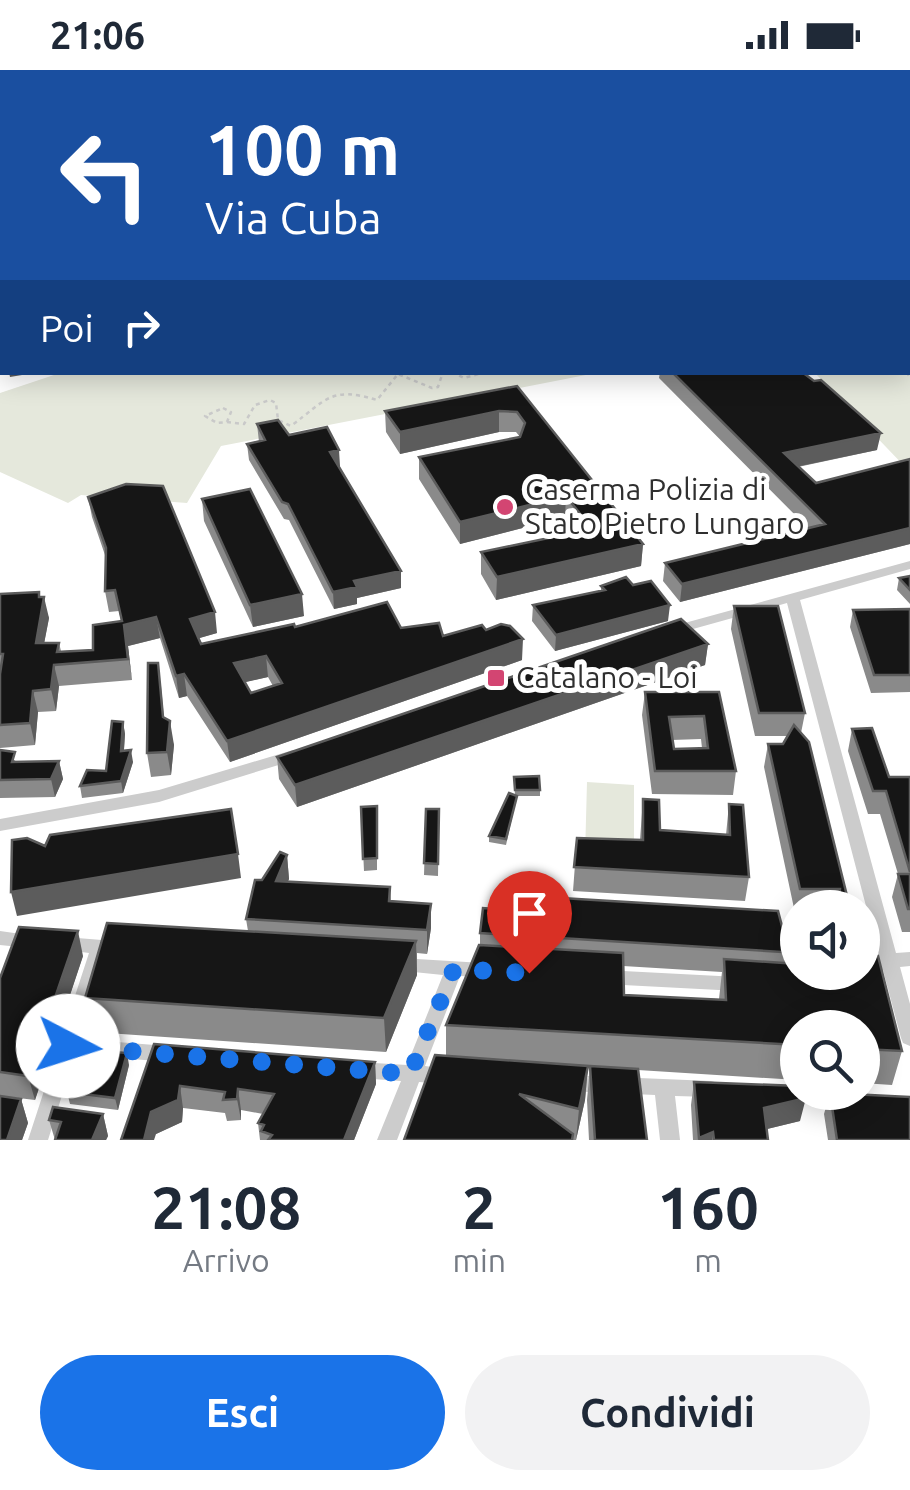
<!DOCTYPE html>
<html lang="it">
<style>
body{margin:0;font-family:Ubuntu,sans-serif;background:#f2f2f3;color:#1f2937;height:100vh;display:flex;flex-direction:column;font-size:38px;white-space:nowrap}
*{box-sizing:border-box;margin:0}
p{font-size:32px;color:#747a83}
.icon{flex:none;width:55px;height:55px;fill:none;stroke:currentColor;stroke-width:2;stroke-linecap:round;stroke-linejoin:round}
.map{position:relative;height:1070px;overflow:hidden}
.side{display:flex;flex-direction:column;background:#fff;flex:1}
.side>*{flex:none}
.banner{position:absolute;left:0px;top:0px;width:910px;height:305px;box-shadow:0 5px 25px #0003;background:#1a4fa0;color:#fff;overflow:hidden}
.controls{position:absolute;left:780px;top:820px;display:grid;gap:20px}
.controls a{display:grid;place-items:center;width:100px;height:100px;border-radius:50%;background:#fff;box-shadow:0 5px 25px #0003;font-size:50px}
.pin{position:absolute;display:grid;place-items:center;width:85px;height:85px;color:#fff;margin:-102px -42px;border-radius:50% 50% 50% 0;rotate:-45deg;box-shadow:0 0 10px #0007}
.pin .icon{rotate:45deg}
.me{position:absolute;width:110px;margin:-55px;rotate:95deg;stroke-linejoin:round;filter:drop-shadow(0 0 8px #0008)}
.turn{display:flex;align-items:center;gap:35px;height:210px;padding:0 40px;font-size:45px}
.turn .icon{width:130px;height:130px;stroke-width:2.5}
.turn b{display:block;font-size:70px;line-height:85px}
.then{display:flex;align-items:center;height:95px;padding:0 40px;background:#0003;gap:20px;font-size:38px}
.eta{display:flex;justify-content:space-evenly;align-items:center;height:170px;text-align:center}
.eta b{font-size:60px;font-weight:700;line-height:70px}
.primary-button{display:flex;gap:20px;margin-top:auto;padding:20px 40px}
.primary-button a{flex:1;height:115px;border-radius:60px;background:#1a73e8;color:#fff;font-size:40px;font-weight:700;line-height:115px;text-align:center}
.primary-button a+a{background:#f2f2f3;color:#1f2937}
.status{display:flex;justify-content:space-between;align-items:center;height:70px;padding:0 50px;background:#fff;direction:ltr}
.status svg{height:28px;fill:currentColor}
.map>svg:first-child{display:block}
</style>
<div class="status"><b>21:06</b><svg viewBox="0 0 49 12"><path d="M0 12V9h3v3zM5 12V6h3v6zM10 12V3h3v9zM15 12V0h3v12zM26 1h20v11H26zM47 4h2v5h-2z"/></svg></div>
<div class="map">
<svg width="910" height="1070" viewBox="0 0 910 1070">
<rect width="100%" height="100%" fill="#fff"/>
<path fill="#e5e8dc" d="M908,47H910V402L815,303L908,302Z
M63,302L596,303L221,376L187,433L81,425L68,433L0,402V323Z
M587,712L634,715V789L585,786Z"/>
<g fill="none" stroke-linecap="round" stroke-linejoin="round">
<path stroke="#c9c9c9" stroke-width="2.5" stroke-dasharray="4 4" stroke-linecap="butt" d="M452,302L464,308L486,302
M907,302L910,308
M223,338L231,342L227,352L217,353L205,346Z
M227,352L244,354L255,335L270,330L276,333L278,350L291,356C327,329 331,316 377,330L398,304L432,318L438,317L443,302"/>
<path stroke="#ccc" stroke-width="5" d="M143,2L153,0
M162,2L171,0"/>
<path fill="#ccc" fill-rule="evenodd" d="M910,491V499L800,530L896,883L910,882V896L900,897L910,934V976L903,973L901,968L883,900L862,908L856,906L854,902H862V893L879,886L787,533L675,564L668,560L670,557Z
M293,680L298,681L301,685L298,689L159,732L0,761V749L159,720Z
M0,861L35,866L38,871L35,876L29,878L0,875Z
M65,867L114,871L120,873L123,878L120,883L106,884L80,969L167,976L174,978L176,984L174,990L167,992L75,984L48,1070H28L89,883L59,879L56,874L59,869Z
M400,888L483,893L489,895L492,900L489,905L483,907L460,906L425,996L453,1000L456,1006L453,1012L446,1014L419,1012L397,1070H377L401,1011L358,1008L351,1006L349,1000L351,994L358,992L407,995L443,905L394,900L391,895L394,890Z
M604,900L738,907L744,909L747,914L744,919L738,921L604,914L598,912L595,907L598,902Z
M567,1005L711,1011L718,1013L721,1019L718,1025L711,1027L675,1026L680,1070H660L655,1025L567,1021L560,1019L557,1013L560,1007Z
M787,1015H798V1022H854L856,1025L853,1031L846,1033L787,1031L780,1029L777,1023L780,1017Z"/>
<path stroke="#ccc" stroke-width="18" d="M80,2L81,0"/>
<path fill="#b9b9b9" fill-rule="evenodd" d="M2,58V66L0,67V59Z"/>
</g>
<path fill="#8a8a8a" fill-rule="evenodd" d="M0,0H59L53,2H0Z
M908,229H910V277L908,274Z
M660,302H802L877,380L798,397L816,413L910,474L680,532L663,511L665,493L808,458L659,308Z
M517,316L643,474L641,496L496,530L481,504V482L577,462L565,447L460,474L419,409V387L520,367L516,362H499L400,384L386,362L385,341Z
M257,354L289,365L340,396L338,397L401,501V518L357,528V534L334,539L289,450L284,449L249,390L247,374L259,372Z
M88,427L217,563L199,568L201,574L295,557L401,558L443,566L522,590L230,692L187,626L179,628L160,568L128,576L132,610L59,616L56,641L38,642L35,675L0,678V524L40,527L49,548L44,573H59L61,581L93,580L121,551L119,541L109,542L105,521L106,488L92,447ZM268,607L273,616L251,623L245,612Z
M202,429L304,546L253,557L204,451Z
M910,506V534L897,520L899,508Z
M601,516L668,551L555,581L532,551L533,535L601,521Z
M734,536L805,643L801,663L849,834L856,838H798V843H795L764,697L768,674H783L788,666H755L731,559Z
M910,539V622L871,623L850,557L853,540Z
M708,574L705,595L297,737L279,709L277,687Z
M161,616L164,648L174,675L171,705L151,707L147,683Z
M645,622H719L736,701L733,725L652,724L642,645ZM701,669L702,678L674,679L672,670Z
M123,652L125,664L124,680L133,692L123,723L82,728L80,716L106,701Z
M852,659L889,707H910V862H902L892,827L898,804L880,744H868L848,681Z
M0,680L17,692L59,691L63,709L55,727L0,728Z
M514,707L540,720V726H517L506,775L489,772V766L515,725Z
M643,729L660,760L726,765L729,734L749,807L745,831L573,821L577,768L640,770Z
M377,736V800L364,801L361,737Z
M426,739H439L438,806L424,805Z
M287,785L289,809L287,812L390,817L391,831L431,834V858L427,884L417,883V905L386,982L92,962L85,928L248,861L246,849L262,810Z
M480,863L787,875L798,871V902L902,981L892,1015L862,1013V958H798V1010L638,1000L647,1070H589L587,1030L590,997H588L585,1030L576,1070H404L446,986V955L480,875ZM623,896L722,902L719,929L624,925Z
M83,886L35,1030L10,1027L21,1029L28,1053L22,1070H0V908Z
M154,974L375,992L376,1014L354,1070H260L258,1053L263,1044L241,1040V1050L227,1051L225,1043L183,1038L182,1052L156,1064Z
M129,995L118,1040L70,1034L67,1022Z
M694,1012L800,1051L767,1059L768,1070H693L691,1035Z
M830,1023L910,1070H828L824,1044Z
M103,1044L108,1066L106,1070H55L49,1050Z"/>
<path fill="#5c5c5c" d="M37,0H59L53,2H37Z
M115,0H139L138,2H109V1Z
M2,97V125L0,126V98Z
M2,225V246L0,247V226Z
M9,302H27L28,304L10,307Z
M499,341V362L400,384V362Z
M881,363L877,380L781,400L784,383Z
M339,380L340,396L330,398V382Z
M566,426L565,447L460,474V452Z
M910,458V474L680,532L682,514Z
M643,474L641,496L496,530L497,507Z
M401,501V518L357,528V534L334,539L333,522L354,511Z
M302,524L304,546L253,557L250,535Z
M44,527L49,548L40,595L36,573Z
M670,535L668,551L555,581L556,565Z
M215,542L217,563L193,570L190,549Z
M156,547L160,568L128,576L132,610L124,555Z
M523,569L522,590L230,692L227,671Z
M708,574L705,595L297,737L295,715Z
M266,586L268,607L237,614L234,593Z
M54,595L59,616L56,641L51,619Z
M184,604L187,626L179,628L176,606Z
M33,621L38,642L35,675L30,653Z
M170,651L174,675L171,705L167,682Z
M123,652L125,664L123,693L121,681Z
M131,680L133,692L123,723L121,711Z
M59,691L63,709L55,727L51,709Z
M238,784L241,808L17,846L11,822Z
M287,785L289,809L278,835L276,811Z
M431,834V858L427,884V860Z
M78,861L83,886L35,1030L28,1006Z
M416,871L417,905L386,982L384,948Z
M127,983L129,995L118,1040L115,1028Z
M375,992L376,1014L354,1070H344Z
M588,996L585,1030L576,1070L579,1039Z
M180,1016L183,1038L182,1052L156,1064L154,1070H144L151,1042Z
M238,1019L241,1040V1050L237,1029Z
M806,1028L800,1051L759,1061L764,1038Z
M21,1029L28,1053L22,1070H7Z
M103,1044L108,1066L106,1070H92Z
M713,1062L712,1070H698L699,1068Z"/>
<path fill="#161616" stroke="#5c5c5c" stroke-width="2.5" fill-rule="evenodd" d="M604,0H719L723,2H586Z
M2,15V29L0,31V16Z
M0,144H2V225L0,226Z
M908,229H910V262L908,259Z
M2,266V288H0V267Z
M672,302H802L814,311L821,310L881,363L784,383L816,413L910,389V458L682,514L665,493L825,454Z
M517,316L643,474L497,507L481,482L592,459L566,426L460,452L419,387L520,367L525,353L517,342L499,341L400,362L385,341Z
M278,350L289,365L327,357L339,380L330,382L401,501L354,511L357,517L333,522L288,434L282,432L247,374L265,370L257,354Z
M126,414L163,416L215,542L190,549L201,574L294,554L295,557L387,532L401,558L439,553L443,566L482,555L486,560L501,554L510,556L523,569L227,671L184,604L176,606L156,547L124,555L128,589L54,595L51,619L33,621L30,653L0,655V604L3,584H0V524L39,522V527H44L36,573H59L57,582L93,580V555L122,551L115,520L105,521L106,478L88,427ZM266,586L282,613L251,623L234,593Z
M250,419L302,524L250,535L202,429Z
M910,506V520L899,508Z
M626,507L633,515L651,511L670,535L556,565L533,535L605,520L601,516Z
M734,536H778L805,643H759Z
M910,539V605H874L853,540Z
M681,549L708,574L295,715L277,687Z
M148,593H158L163,647L170,651L167,682L147,683Z
M645,622H719L736,701H655ZM704,646L708,678L674,679L669,647Z
M112,651L123,652L121,681L131,680L121,711L80,716L87,700L106,701Z
M794,655L809,672L849,834L856,835V838H838L840,819H800L768,674H783Z
M872,658L889,707H910V802L886,721H873L852,659Z
M0,680L15,682L12,692L59,691L51,709L0,710Z
M539,706L540,720H515L514,707Z
M509,723L517,726L506,769L489,766Z
M643,729L659,730L660,760L730,765L729,734L743,735L749,807L574,797L577,768L643,770Z
M377,736V788L363,789L361,737Z
M231,739L238,784L11,822L12,770L27,768L45,776L50,765Z
M426,739H439L438,794L424,793Z
M280,782L287,785L276,811L390,817L389,831L431,834L427,860L246,849L255,810H262Z
M898,804H910V839H908Z
M561,828L778,841L787,875L798,871V883L480,863L483,838L525,841L526,833H560Z
M107,853L416,871L384,948L85,928Z
M19,857L78,861L28,1006L0,1002V908Z
M479,875L623,883L624,925L726,930L724,889L798,894V902H862V889L878,886L902,981L862,979V958H798V975L446,955Z
M154,974L375,992L344,1070H268L272,1065L261,1061L264,1055L258,1053L274,1024L238,1019L237,1029L223,1030L225,1022L180,1016L178,1030L151,1042L144,1070H121Z
M80,979L127,983L115,1028L67,1022Z
M435,985L588,996L579,1039L519,1024L573,1064L572,1070H404Z
M590,996L638,999L647,1070H595Z
M694,1012L798,1016V1022H804L806,1028L764,1038L768,1070H714L713,1062L699,1068Z
M830,1023L910,1027V1070H837Z
M0,1026L21,1029L7,1070H0Z
M53,1037L103,1044L92,1070H55L61,1052L49,1050Z"/>
<g fill="none" stroke-linecap="round" stroke-linejoin="round">
<path stroke="#1a73e8" stroke-width="18" stroke-dasharray="0 32.4" d="M68,976L410,1004L454,899L529,903"/>
</g>
<g fill="#d34572" stroke="#fff" stroke-width="4">
<circle cx="505" cy="437" r="10"/>
<rect x="486" y="598" width="20" height="20" rx="5"/>
</g>
<g text-anchor="middle" stroke-width="10" stroke-linejoin="round" paint-order="stroke">
<g font-size="30" fill="#2f2f2f" stroke="#fff" text-anchor="start">
<text x="525" y="430">Caserma Polizia di<tspan x="525" dy="34">Stato Pietro Lungaro</tspan></text>
<text x="516" y="618">Catalano - Loi</text>
</g>
</g>
</svg>
<div class="controls">
<a><svg class="icon" aria-label="sound" viewBox="0 0 24 24"><path d="M4 9h4l5-4v14l-5-4H4zM17 9q2 3 0 6"/></svg></a>
<a><svg class="icon" aria-label="search" viewBox="0 0 24 24"><circle cx="10" cy="10" r="6"/><path d="M15 15l6 6"/></svg></a>
</div>
<div class="pin" style="left:529px;top:903px;background:#d93025"><svg class="icon" aria-label="arrive" viewBox="0 0 24 24"><path d="M6 21V4h12l-3 4 3 4H6"/></svg></div>
<svg class="me" style="left:68px;top:976px" viewBox="-20 -20 40 40"><circle r="19" fill="#fff"/><path d="M0-13L10 11 0 6-10 11z" fill="#1a73e8"/></svg>
<div class="banner">
<div class="turn"><svg class="icon" aria-label="left" viewBox="0 0 24 24"><path d="M17 20v-9H6M10 6l-5 5 5 5"/></svg><div><b>100 m</b>Via Cuba</div></div>
<div class="then">Poi<svg class="icon" aria-label="right" viewBox="0 0 24 24"><path d="M7 20v-9h11M14 6l5 5-5 5"/></svg></div>
</div>
</div>
<section class="side">
<div class="eta">
<div><b>21:08</b><p>Arrivo</p></div>
<div><b>2</b><p>min</p></div>
<div><b>160</b><p>m</p></div>
</div>
<div class="primary-button"><a>Esci</a><a>Condividi</a></div>
</section>
